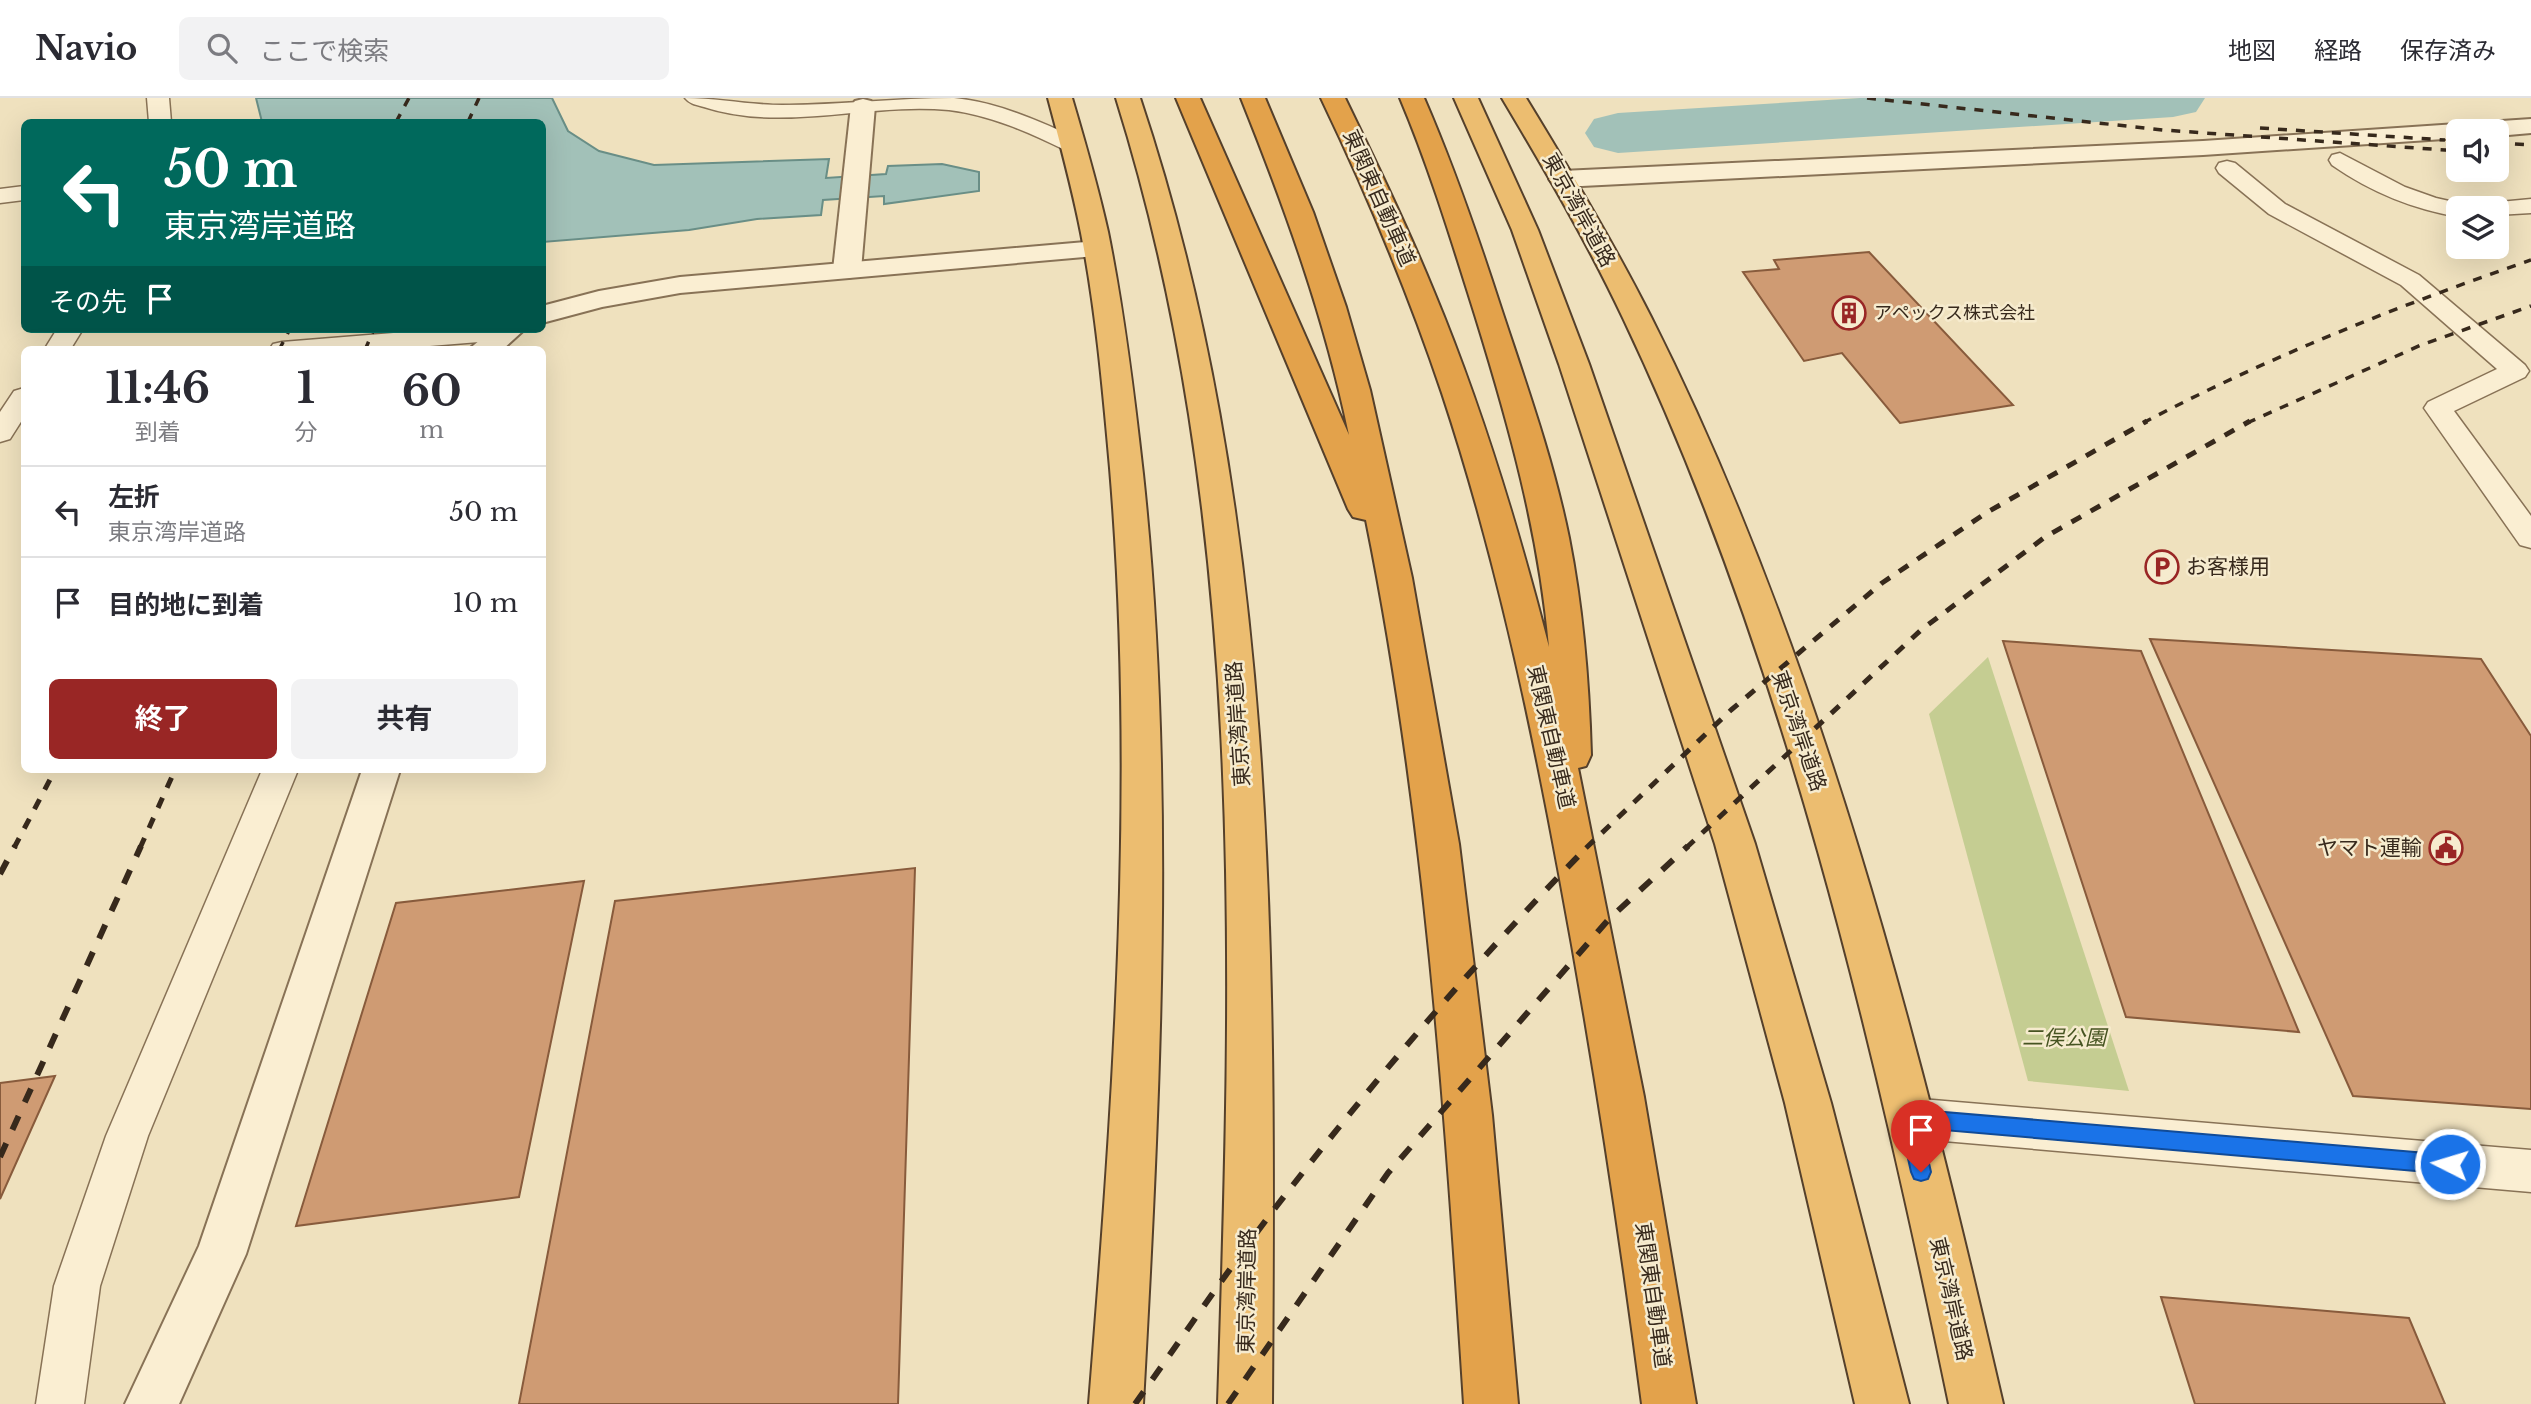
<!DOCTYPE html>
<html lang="ja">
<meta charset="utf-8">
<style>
body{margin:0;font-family:"Libre Baskerville","Noto Sans JP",serif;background:#f2f2f3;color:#2b2b33;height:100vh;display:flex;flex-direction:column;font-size:26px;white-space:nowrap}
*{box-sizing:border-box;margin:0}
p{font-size:23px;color:#7c7c81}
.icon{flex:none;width:38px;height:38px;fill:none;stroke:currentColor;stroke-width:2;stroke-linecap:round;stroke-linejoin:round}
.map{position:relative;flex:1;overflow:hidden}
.sheet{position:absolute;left:21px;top:248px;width:525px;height:427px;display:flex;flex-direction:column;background:#fff;border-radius:10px;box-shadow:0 7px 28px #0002}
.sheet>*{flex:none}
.guide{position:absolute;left:21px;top:21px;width:525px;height:214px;border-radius:10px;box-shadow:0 7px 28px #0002;background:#00695c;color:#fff;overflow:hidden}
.fabs{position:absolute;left:2446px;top:21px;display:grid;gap:14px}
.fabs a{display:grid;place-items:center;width:63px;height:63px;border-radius:10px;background:#fff;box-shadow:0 7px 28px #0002;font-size:35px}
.pin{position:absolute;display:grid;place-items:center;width:60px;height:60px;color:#fff;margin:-72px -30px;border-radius:50% 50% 50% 0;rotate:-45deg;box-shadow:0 0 7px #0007}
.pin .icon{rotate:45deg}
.me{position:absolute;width:77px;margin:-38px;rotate:275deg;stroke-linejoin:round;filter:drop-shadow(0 0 5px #0008)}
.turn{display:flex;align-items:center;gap:24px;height:147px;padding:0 28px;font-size:32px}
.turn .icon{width:91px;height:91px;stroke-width:2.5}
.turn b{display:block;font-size:49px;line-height:60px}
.then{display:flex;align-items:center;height:66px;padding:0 28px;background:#0003;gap:14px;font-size:26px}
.eta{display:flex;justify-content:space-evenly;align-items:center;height:119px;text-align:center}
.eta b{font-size:42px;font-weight:700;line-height:49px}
.action{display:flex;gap:14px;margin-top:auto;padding:14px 28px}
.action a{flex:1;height:80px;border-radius:10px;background:#992625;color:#fff;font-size:28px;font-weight:700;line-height:80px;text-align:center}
.action a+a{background:#f2f2f3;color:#2b2b33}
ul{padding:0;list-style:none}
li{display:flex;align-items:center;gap:21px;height:91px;padding:0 28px;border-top:2px solid #e1e1e2}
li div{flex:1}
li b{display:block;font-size:26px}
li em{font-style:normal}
header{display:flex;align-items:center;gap:42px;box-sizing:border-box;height:98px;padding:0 35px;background:#fff;border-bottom:2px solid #e1e1e2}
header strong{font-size:33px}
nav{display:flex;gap:38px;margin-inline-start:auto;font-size:24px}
.search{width:490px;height:63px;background:#f2f2f3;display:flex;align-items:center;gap:18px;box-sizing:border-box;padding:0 24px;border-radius:10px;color:#7c7c81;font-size:26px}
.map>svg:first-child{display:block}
</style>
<header>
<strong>Navio</strong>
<div class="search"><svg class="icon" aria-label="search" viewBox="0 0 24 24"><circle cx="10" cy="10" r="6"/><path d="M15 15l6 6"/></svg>ここで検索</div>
<nav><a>地図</a><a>経路</a><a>保存済み</a></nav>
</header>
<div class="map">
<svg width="2531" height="1306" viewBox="0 0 2531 1306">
<rect width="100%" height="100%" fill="#efe1be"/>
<path fill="#c5cd92" d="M1988,559L2129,993L2028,983L1929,616Z"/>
<path fill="#a2c1b8" stroke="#698e86" stroke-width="2" d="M256,0H552L568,33L599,53L654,67L829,61L826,80L886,76L888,68L942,66L979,74V93L884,106V98L823,102L821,117L757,121L689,132L543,144L542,24H262Z"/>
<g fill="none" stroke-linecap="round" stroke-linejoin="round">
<path fill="#a2c1b8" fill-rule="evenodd" d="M1860,0H2205L2196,14L2173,19L1618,55L1594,49L1585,35L1594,21L1618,15Z"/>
</g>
<path fill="#cf9b73" stroke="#885b3c" stroke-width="2" d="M1869,154L2013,307L1900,325L1842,255L1804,263L1743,174L1779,171L1774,162Z
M2150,541L2481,561L2531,638V1011L2353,998Z
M2003,543L2141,553L2299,934L2126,919Z
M915,770L898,1306H519L615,803Z
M584,783L519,1099L296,1128L396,805Z
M55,978L0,1101V985Z
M2161,1199L2409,1220L2445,1306H2195Z"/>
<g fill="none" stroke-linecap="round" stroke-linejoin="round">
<defs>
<path id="service" d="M147,0H169L171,24H149Z
M685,0C718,0 749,7 782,7C839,7 896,0 954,0C998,4 1041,24 1081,42L1084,47L1081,52H1065C1028,34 990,17 949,12C867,4 784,35 704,9C696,7 690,6 685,0Z
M2340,55L2405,89L2436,100L2467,107L2470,110H2459V119C2412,111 2371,94 2332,67L2329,62L2332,57Z
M2227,63L2235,65L2285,106L2419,177L2525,267L2529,273L2525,279L2454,313L2531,418V450L2520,447L2424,310L2428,304L2497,271L2401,187L2269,116L2219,75L2216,70L2219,65Z
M24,88V102L0,105V91Z
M2531,101V115L2497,117V110H2485L2489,105Z
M57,231H83L70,252H44Z
M443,231H515L517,234L513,240L504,242L380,252H269L273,246L282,244Z
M24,290V319L10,341L0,344V314L14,293Z
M262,672H298L148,1038L100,1188L84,1306H36L54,1188L106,1038Z
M1909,1000L2531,1052V1094L1909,1040L1894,1034L1888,1020L1894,1006Z"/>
<path id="pedestrian" d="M863,1L871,3L875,8L861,172L857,178L847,180L837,178L833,172L851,8L855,3Z"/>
<path id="minor" d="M1097,143L1107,145L1111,151L1107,157L680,195L602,209L542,225V208L599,193L680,179Z
M493,231H525L502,252H468Z
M362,672H400L246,1156L179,1306H125L199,1148Z"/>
<path id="tertiary" d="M2531,21V35L2497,38V33H2459V40L2203,57L1562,89L1553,86L1549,81L1553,76L1562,73L2203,43Z"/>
<path id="trunk" d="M1048,0H1072C1085,44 1098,89 1108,134C1124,213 1134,295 1143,376C1176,685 1160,996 1143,1306H1089C1114,995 1136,682 1110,370C1103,292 1096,212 1081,135C1072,89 1060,45 1048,0Z
M1116,0H1140C1280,419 1275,869 1272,1306H1218C1232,870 1248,421 1116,0Z
M1454,0H1478L1538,132L1589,266L1755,746L1831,1005L1909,1306H1855L1785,1005L1715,746L1559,266L1512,132Z
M1502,0H1526C1570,72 1613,144 1651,219C1820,554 1919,942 2003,1306H1949C1873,941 1784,558 1623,220C1587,144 1545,72 1502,0Z"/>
<path id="motorway" d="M1176,0H1200L1349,337C1325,220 1285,110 1241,0H1265L1313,114L1346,209L1370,292L1412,480L1459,746L1492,1017L1518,1306H1464C1445,1010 1425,713 1366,422L1353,419L1348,411Z
M1321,0H1345C1376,64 1407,128 1434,194C1482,309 1518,429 1549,549C1539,434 1509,327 1475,217C1452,144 1430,71 1400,0H1424C1454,69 1478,139 1501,210C1526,286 1553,361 1569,440C1583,511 1589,584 1591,657L1586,668L1578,670L1644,999L1696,1306H1642C1619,1129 1592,952 1559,776C1529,614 1494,452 1442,295C1408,194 1367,96 1321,0Z"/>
</defs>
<use href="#service" stroke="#887256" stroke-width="3"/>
<use href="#pedestrian" stroke="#887256" stroke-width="4"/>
<use href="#minor" stroke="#887256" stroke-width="4"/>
<use href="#tertiary" stroke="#887256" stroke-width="4"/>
<use href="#trunk" stroke="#55402b" stroke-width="4"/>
<use href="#motorway" stroke="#55402b" stroke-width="4"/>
<use href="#service" fill="#faeed2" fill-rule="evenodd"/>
<use href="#pedestrian" fill="#faeed2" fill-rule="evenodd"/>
<use href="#minor" fill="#faeed2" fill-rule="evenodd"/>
<use href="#tertiary" fill="#faeed2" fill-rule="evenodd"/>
<use href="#trunk" fill="#ecbd70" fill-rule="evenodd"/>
<use href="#motorway" fill="#e3a24b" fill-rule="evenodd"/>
<path stroke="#37291c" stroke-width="3.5" stroke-dasharray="9 9" stroke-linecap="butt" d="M1867,0L2163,32L2459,53
M396,24L409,0
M468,24L479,0
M2260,30L2445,42
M2497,45L2531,47
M279,252L290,231
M365,252L374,231
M2143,325C2268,259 2398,208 2531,162
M2247,325L2421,247L2531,208"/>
<path stroke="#37291c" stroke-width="5" stroke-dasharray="11 11" stroke-linecap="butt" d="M14,750L55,672
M140,750L175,672
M1586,750L1731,612L1882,485L1986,415L2147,323
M1686,750L1921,532L2045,439L2250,323"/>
<path stroke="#37291c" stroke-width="6" stroke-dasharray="15 15" stroke-linecap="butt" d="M0,776L15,748
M0,1059L141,748
M1135,1306C1187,1233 1237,1158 1293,1087C1385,969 1483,856 1588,748
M1228,1306L1388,1075L1609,821L1688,748"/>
</g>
<path fill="#1a73e8" stroke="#114b97" stroke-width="2" d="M1909,1011L2450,1057L2457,1059L2460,1066L2457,1073L2450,1076L1921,1030L1931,1074L1928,1081L1921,1083L1914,1081L1911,1074L1899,1020L1902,1013Z"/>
<defs>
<symbol id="building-ring" viewBox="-11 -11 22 22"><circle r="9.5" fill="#f6ebce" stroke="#992625" stroke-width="1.5"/><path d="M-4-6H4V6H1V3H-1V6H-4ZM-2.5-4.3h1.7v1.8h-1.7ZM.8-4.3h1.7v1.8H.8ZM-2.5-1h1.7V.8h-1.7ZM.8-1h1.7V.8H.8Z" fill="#992625"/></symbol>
<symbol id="parking-ring" viewBox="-11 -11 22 22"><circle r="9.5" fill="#f6ebce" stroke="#992625" stroke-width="1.5"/><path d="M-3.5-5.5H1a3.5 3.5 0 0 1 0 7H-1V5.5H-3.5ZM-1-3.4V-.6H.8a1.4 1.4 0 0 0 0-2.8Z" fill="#992625"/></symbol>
<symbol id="civic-ring" viewBox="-11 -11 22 22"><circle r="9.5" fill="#f6ebce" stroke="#992625" stroke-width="1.5"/><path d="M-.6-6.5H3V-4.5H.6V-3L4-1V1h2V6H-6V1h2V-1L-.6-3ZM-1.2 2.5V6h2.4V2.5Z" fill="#992625"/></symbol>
</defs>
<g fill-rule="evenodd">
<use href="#building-ring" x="1830" y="196" width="38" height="38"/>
<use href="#parking-ring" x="2143" y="450" width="38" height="38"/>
<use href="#civic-ring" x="2427" y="731" width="38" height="38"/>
</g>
<g text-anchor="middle" stroke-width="5" stroke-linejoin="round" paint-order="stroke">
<g font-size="18" fill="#37291c" stroke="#f6ebce" text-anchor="start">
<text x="1874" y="221">アペックス株式会社</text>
</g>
<g font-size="21" fill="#37291c" stroke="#f6ebce">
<text transform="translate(1379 100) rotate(66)" y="7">東関東自動車道</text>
<text transform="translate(1579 112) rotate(61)" y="7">東京湾岸道路</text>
<text transform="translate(1238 626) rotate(-94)" y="7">東京湾岸道路</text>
<text transform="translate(1799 633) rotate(71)" y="7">東京湾岸道路</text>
<text transform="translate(1551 639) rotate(77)" y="7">東関東自動車道</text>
<text transform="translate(1247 1193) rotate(-89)" y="7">東京湾岸道路</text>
<text transform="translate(1653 1197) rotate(82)" y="7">東関東自動車道</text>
<text transform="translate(1951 1201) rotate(77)" y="7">東京湾岸道路</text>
</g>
<g font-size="21" fill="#37291c" stroke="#f6ebce" text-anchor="start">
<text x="2186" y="476">お客様用</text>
<text x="2422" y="757" text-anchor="end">ヤマト運輸</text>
</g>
<g font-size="21" font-style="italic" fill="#465421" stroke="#f6ebce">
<text x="2064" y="947">二俣公園</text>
</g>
</g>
</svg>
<div class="fabs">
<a><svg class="icon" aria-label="sound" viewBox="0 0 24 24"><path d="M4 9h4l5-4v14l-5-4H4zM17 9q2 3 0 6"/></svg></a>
<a><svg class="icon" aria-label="layers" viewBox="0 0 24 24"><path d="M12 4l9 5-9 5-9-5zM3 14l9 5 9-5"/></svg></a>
</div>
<div class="pin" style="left:1921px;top:1074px;background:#d93025"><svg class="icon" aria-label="arrive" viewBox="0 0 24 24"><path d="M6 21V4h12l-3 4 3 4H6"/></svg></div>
<svg class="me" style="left:2450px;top:1066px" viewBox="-20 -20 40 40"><circle r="17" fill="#1a73e8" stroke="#fff" stroke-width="3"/><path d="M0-11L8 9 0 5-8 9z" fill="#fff"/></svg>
<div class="guide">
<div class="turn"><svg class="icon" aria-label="left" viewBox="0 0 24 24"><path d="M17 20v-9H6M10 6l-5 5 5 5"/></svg><div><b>50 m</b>東京湾岸道路</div></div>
<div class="then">その先<svg class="icon" aria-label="arrive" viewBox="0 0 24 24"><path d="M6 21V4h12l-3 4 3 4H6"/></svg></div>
</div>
<section class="sheet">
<div class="eta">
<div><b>11:46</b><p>到着</p></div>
<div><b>1</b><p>分</p></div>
<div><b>60</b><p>m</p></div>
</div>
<ul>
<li><svg class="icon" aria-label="left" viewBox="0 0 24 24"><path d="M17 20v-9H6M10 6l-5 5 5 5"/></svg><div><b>左折</b><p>東京湾岸道路</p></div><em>50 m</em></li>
<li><svg class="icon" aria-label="arrive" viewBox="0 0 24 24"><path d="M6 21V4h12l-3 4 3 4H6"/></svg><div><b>目的地に到着</b></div><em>10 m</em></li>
</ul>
<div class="action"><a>終了</a><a>共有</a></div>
</section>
</div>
